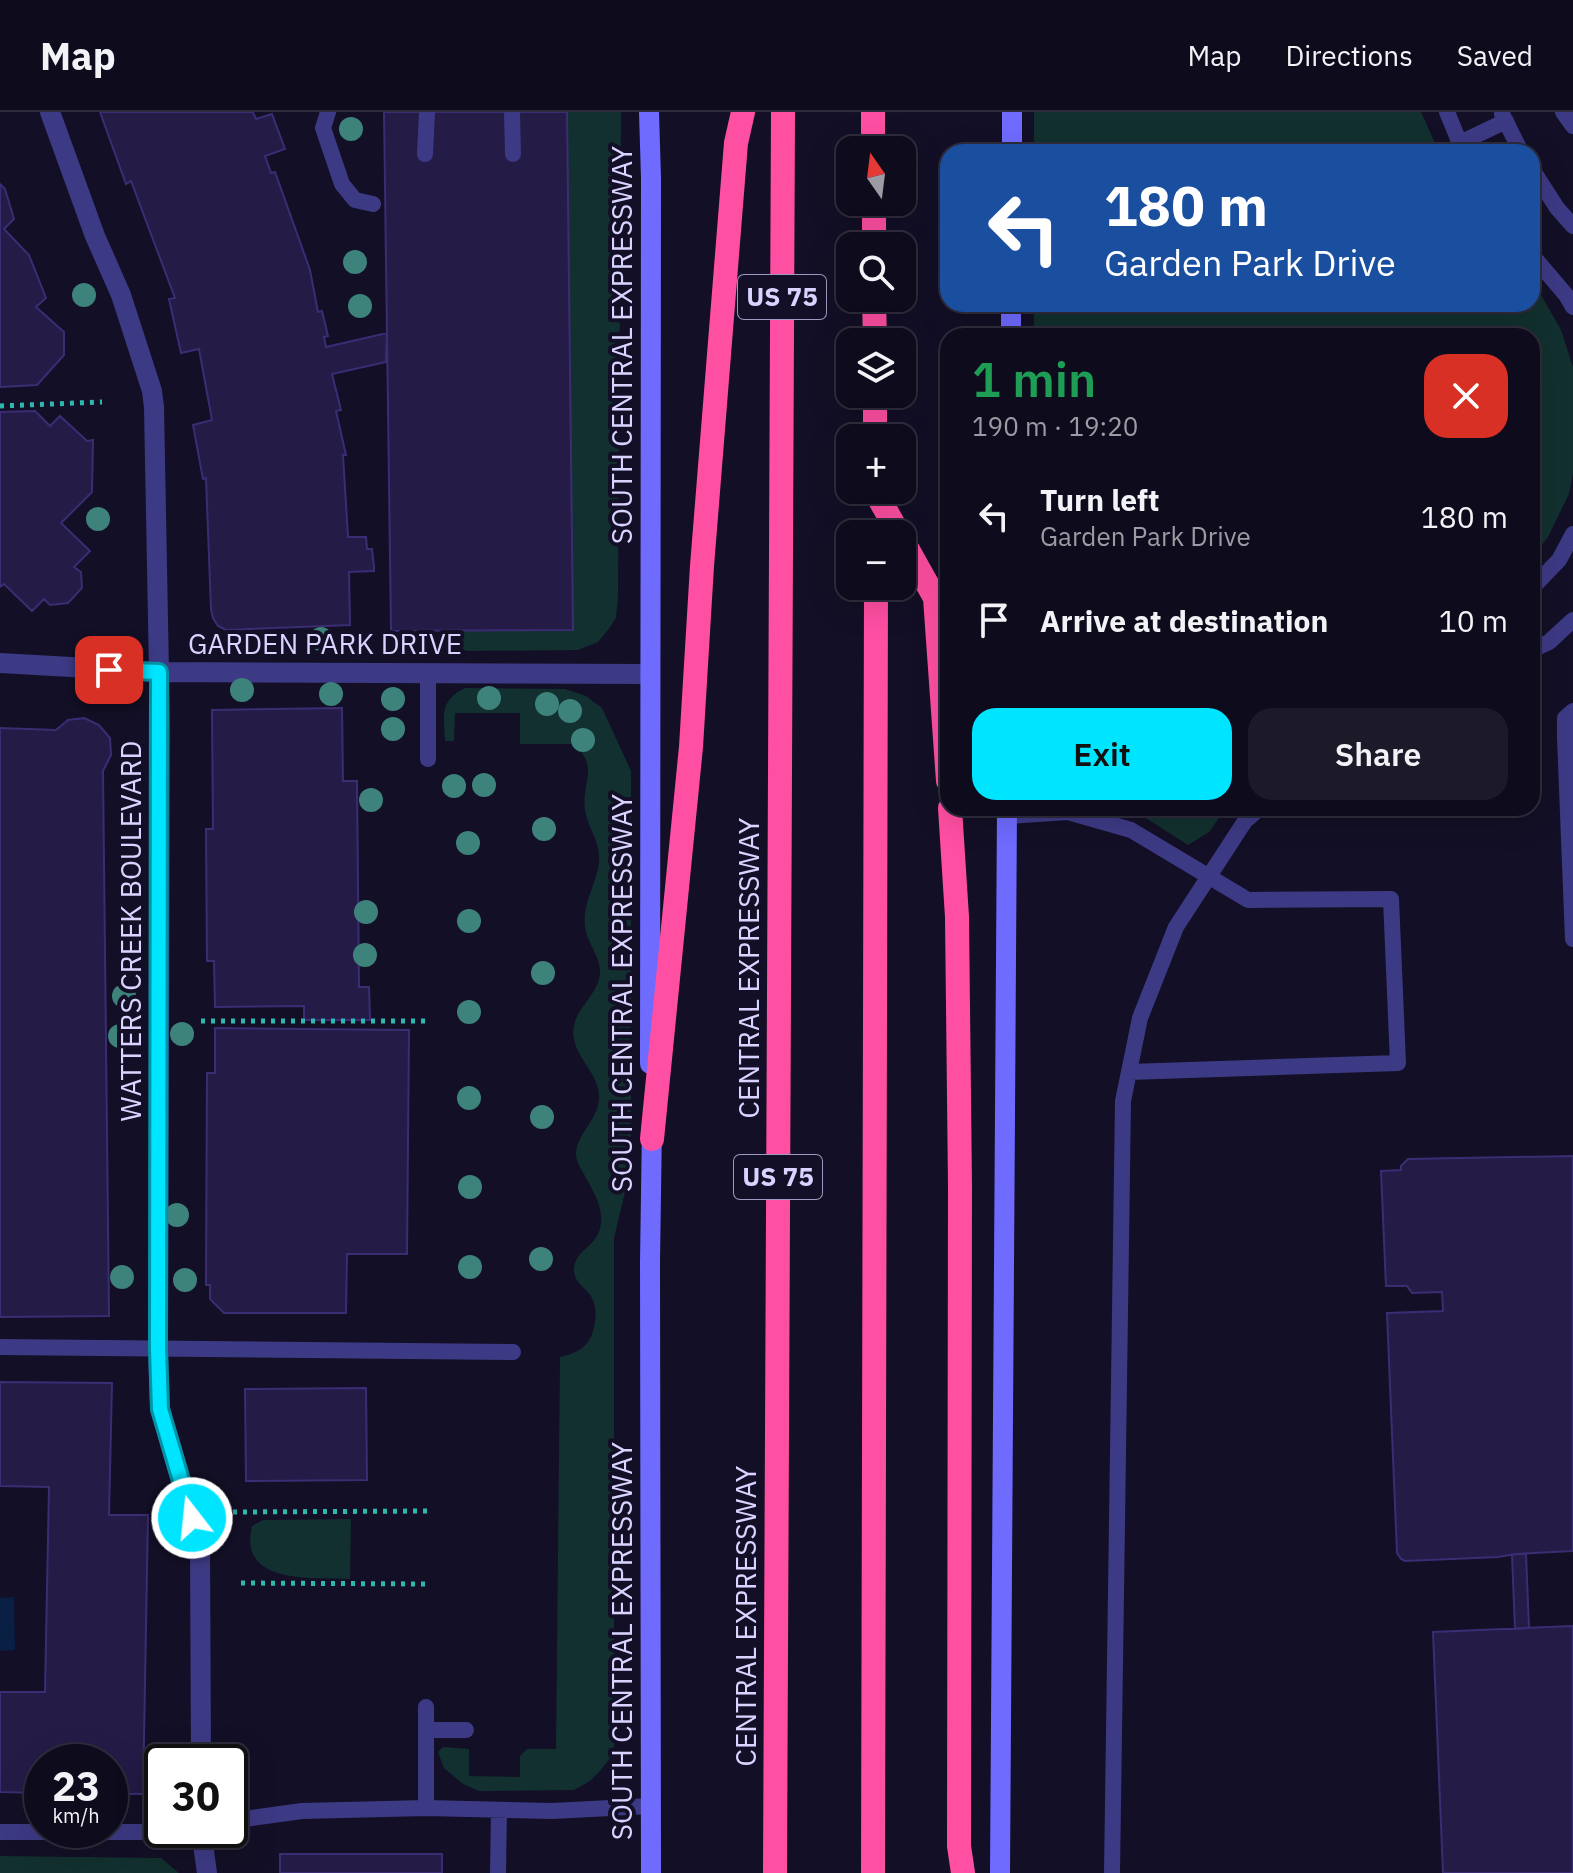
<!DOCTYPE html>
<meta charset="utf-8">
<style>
body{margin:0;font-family:"IBM Plex Sans",sans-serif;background:#1c1929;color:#f1f3f6;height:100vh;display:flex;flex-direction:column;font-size:30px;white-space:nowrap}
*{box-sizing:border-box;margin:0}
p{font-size:26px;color:#9b9ba3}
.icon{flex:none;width:44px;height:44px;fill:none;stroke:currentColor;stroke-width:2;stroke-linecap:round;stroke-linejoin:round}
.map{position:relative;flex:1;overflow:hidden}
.side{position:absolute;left:940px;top:216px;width:600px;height:488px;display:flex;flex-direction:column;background:#0e0b1c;border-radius:24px;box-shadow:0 8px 32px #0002,0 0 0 2px #2e2b3b}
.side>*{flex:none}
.top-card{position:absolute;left:940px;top:32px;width:600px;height:168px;border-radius:24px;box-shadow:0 8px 32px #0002,0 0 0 2px #2e2b3b;background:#1a4fa0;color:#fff;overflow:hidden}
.needle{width:52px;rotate:346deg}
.buttons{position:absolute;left:836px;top:24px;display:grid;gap:16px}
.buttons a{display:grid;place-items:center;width:80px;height:80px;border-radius:16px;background:#0e0b1c;box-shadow:0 8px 32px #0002,0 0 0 2px #2e2b3b;font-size:40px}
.speed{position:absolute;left:24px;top:1632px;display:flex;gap:16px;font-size:40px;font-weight:700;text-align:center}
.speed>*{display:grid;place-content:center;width:104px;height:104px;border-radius:50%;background:#0e0b1c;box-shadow:0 8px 32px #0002,0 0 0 2px #2e2b3b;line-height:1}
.speed small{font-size:20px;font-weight:400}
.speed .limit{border:4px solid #111;border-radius:12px;background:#fff;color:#111}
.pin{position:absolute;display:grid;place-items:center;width:68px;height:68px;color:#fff;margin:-34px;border-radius:16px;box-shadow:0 4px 12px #0006}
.me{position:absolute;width:88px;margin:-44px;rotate:344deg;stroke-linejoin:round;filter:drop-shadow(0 0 6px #0008)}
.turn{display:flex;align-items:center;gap:28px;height:168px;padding:0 32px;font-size:36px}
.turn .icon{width:104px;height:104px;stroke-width:2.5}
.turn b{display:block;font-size:56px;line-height:68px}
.round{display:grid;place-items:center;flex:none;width:84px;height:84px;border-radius:24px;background:#1c1929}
.head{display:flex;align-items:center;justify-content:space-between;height:136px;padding:0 32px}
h1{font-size:48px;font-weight:600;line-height:60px;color:#1e9e55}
.action{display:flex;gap:16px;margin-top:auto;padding:16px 32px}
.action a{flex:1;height:92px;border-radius:24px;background:#00e5ff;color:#111;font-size:32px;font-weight:600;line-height:92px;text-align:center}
.action a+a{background:#1c1929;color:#f1f3f6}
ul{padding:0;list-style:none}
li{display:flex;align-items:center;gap:24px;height:104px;padding:0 32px}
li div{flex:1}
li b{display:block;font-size:30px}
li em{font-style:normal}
header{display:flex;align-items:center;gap:48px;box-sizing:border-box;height:112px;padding:0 40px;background:#0e0b1c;border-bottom:2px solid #2e2b3b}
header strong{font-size:38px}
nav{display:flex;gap:44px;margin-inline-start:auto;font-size:28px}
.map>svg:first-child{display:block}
</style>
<header>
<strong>Map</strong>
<nav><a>Map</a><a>Directions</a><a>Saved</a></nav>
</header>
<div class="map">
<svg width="1573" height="1761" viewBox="0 0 1573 1761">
<rect width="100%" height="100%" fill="#130f26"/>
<path fill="#12302f" d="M561,0H621L618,484L616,506L608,518L598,530L578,538L466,539C459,534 451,527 448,519L562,517Z
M1034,0H1421L1439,40H1034Z
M1532,174L1541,183L1561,218L1573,255V361L1569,382L1548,425L1532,446V224H1034V192H1532Z
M465,576L565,577L586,584L602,596L631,659V1037L625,1080L614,1126V1634L610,1646L600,1659L590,1669L574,1678L479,1679L463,1672L444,1656L438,1640L443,1635L469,1637V1664L520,1665V1644L527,1637H556L560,1245C582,1240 592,1232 595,1209C596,1200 596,1195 592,1186C586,1175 573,1171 574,1156C576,1136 599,1135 601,1111C603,1095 593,1079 586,1066C582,1058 577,1052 576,1043C576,1022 597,1009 599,988C601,964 578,949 574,927C568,900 598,886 600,861C601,845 587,831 585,815C582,792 596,773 599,751C601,730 588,717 585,698C581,671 601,653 572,632H520V601H455L454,629H445C444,603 439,589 465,576Z
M1120,696H1226L1209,720L1188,733L1138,701Z
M351,1407L350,1467C312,1465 238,1474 252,1414L263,1408Z
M0,1744L161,1746L179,1761H0Z"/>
<path fill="#0a1f44" d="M14,1485L15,1538L0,1539V1486Z"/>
<path fill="#241b47" stroke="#3b2d73" stroke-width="2" d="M100,0H253L256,7L272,2L285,37L265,44L271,61L275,60L310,158L318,200L322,199L328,224L324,225L326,235L387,221L386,250L332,262L341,298L336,299L346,343H343L348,425H366L367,437H372L374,455V459L349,460L350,513L226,518L218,514L213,506L211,497L206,366L203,367L193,313L212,308L199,237L181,241L169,187L175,186L131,69L126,72Z
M384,0H567L573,518L391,519Z
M0,72L5,77L14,107L4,117L29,143L46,186L36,195L64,220V243L37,273L0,275Z
M35,299L50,314L60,304L87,329L93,328L92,380L61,411L90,439L74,455L81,460L82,476L68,491L50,493L44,487L32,499L4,472L0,475V300Z
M342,596L343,669H357L359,875H369L370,908H304V894L215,895L214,849H207L206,717H213L212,598Z
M84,606L99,613L110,626L111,643L103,659L109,1204L0,1205V616L56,618L68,608Z
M215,916L409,918L407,1142H347L346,1201H224L210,1187V1173H206L207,961H215Z
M1573,1044V1439L1516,1442L1498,1445L1405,1449L1401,1447L1397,1441L1387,1201L1443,1199L1442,1180L1412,1181L1407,1174H1386L1381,1059L1401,1058V1054L1408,1047Z
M0,1270L112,1271L109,1403H148L143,1682H110V1650H42V1681L0,1680V1580H45L49,1375L0,1374Z
M366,1276L367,1368L246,1369L245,1277Z
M1516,1442H1526L1529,1516L1515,1517L1512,1443Z
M1573,1514V1761H1443L1433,1520Z
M280,1742H442V1761H280Z"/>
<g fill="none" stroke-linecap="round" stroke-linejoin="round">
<path stroke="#2fb8b0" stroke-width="5" stroke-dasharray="4 6" stroke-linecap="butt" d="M0,294L102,290
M201,909H429
M233,1400L428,1399
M241,1471L427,1472"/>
<path stroke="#3d3a85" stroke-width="16" d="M328,0L323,16L342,72L355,88L373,92
M512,0L513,42
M1447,0L1463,39
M1563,0L1573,14
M1502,2L1521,40
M1460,31L1506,9
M425,42L427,0
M1532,57L1557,96L1573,114
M1532,143L1566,183L1573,195
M1532,476L1559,448L1573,422
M1532,538L1549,530L1573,508
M428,561V647
M1573,599L1565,606V626L1573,827
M1007,704L1068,700L1131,718L1248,788L1391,787L1398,951L1129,960
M0,1235L513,1240
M426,1595V1696
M426,1618H466
M230,1709L302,1699L426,1696L552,1699L650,1694
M0,1720H144L162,1717
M498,1761L499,1698
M1112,1761L1123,989L1140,906L1176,815L1245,709L1260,696"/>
<path stroke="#3d3a85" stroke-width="20" d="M50,0L95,124L121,183L152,279L154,295L160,614L158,1237L160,1297L200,1434L201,1650
M0,551L159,560L650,562
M201,1718L207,1761"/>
<path stroke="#6f6bff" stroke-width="20" d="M649,0L651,66L650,952
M1012,40V0
M1011,224V192
M651,1761L650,1150L652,1012
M1000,1761L1007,696"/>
<path stroke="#ff4fa3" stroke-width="24" d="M873,0V38
M874,90V134
M874,186L875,230
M875,282V326
M876,381L899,422
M902,427L935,486L948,669
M950,696L957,805L960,1074L959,1734L963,1761
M652,1027L691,635L702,454L736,31L743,0
M775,1761L783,0
M873,1761L876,474"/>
</g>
<g fill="#3d827b">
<circle cx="351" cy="17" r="12"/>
<circle cx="355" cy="150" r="12"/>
<circle cx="84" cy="183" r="12"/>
<circle cx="360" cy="194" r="12"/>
<circle cx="98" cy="407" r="12"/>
<circle cx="321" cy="527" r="12"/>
<circle cx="242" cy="578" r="12"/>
<circle cx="331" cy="582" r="12"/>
<circle cx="489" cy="586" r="12"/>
<circle cx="393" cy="587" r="12"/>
<circle cx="547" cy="592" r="12"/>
<circle cx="570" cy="599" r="12"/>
<circle cx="393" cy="617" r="12"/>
<circle cx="583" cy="628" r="12"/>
<circle cx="484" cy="673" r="12"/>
<circle cx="454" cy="674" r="12"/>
<circle cx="371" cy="688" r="12"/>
<circle cx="544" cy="717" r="12"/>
<circle cx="468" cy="731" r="12"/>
<circle cx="366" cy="800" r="12"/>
<circle cx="469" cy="809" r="12"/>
<circle cx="365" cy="843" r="12"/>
<circle cx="543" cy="861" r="12"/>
<circle cx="124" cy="884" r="12"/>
<circle cx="469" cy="900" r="12"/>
<circle cx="182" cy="922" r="12"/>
<circle cx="120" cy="924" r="12"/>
<circle cx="469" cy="986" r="12"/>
<circle cx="542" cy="1005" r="12"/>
<circle cx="470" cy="1075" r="12"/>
<circle cx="177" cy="1103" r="12"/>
<circle cx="541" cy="1147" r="12"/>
<circle cx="470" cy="1155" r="12"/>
<circle cx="122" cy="1165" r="12"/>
<circle cx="185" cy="1168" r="12"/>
</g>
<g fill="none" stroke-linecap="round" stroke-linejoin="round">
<defs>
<path id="route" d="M109,558L159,560L158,1237L160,1297L192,1406"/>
</defs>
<use href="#route" stroke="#0095a6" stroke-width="20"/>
<use href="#route" stroke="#00e5ff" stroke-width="14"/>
</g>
<g text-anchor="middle" stroke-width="8" stroke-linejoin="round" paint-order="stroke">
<g fill="#130f26" stroke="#9e99be" stroke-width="2">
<rect x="738" y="163" width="88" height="44" rx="6"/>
<rect x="734" y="1043" width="88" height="44" rx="6"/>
</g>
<g font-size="26" font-weight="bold" fill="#d9d4ff">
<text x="782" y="194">US 75</text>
<text x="778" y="1074">US 75</text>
</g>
<g font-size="28" fill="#d9d4ff" stroke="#130f26">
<text transform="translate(622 233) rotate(-90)" y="10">SOUTH CENTRAL EXPRESSWAY</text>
<text x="325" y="542">GARDEN PARK DRIVE</text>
<text transform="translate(131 819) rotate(-90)" y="10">WATTERS CREEK BOULEVARD</text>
<text transform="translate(749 856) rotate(-90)" y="10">CENTRAL EXPRESSWAY</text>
<text transform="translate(622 881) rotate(-90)" y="10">SOUTH CENTRAL EXPRESSWAY</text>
<text transform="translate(746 1504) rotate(-90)" y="10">CENTRAL EXPRESSWAY</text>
<text transform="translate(622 1529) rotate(-90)" y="10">SOUTH CENTRAL EXPRESSWAY</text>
</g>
</g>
</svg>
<div class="buttons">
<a><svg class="needle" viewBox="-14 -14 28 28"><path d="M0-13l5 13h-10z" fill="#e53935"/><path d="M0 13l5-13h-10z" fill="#9b9ba3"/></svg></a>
<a><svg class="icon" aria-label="search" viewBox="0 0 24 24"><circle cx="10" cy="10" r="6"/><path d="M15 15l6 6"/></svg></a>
<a><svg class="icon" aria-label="layers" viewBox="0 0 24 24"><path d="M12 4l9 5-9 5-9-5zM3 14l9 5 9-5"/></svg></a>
<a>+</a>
<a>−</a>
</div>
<div class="speed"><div>23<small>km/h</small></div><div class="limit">30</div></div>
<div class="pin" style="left:109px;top:558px;background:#d93025"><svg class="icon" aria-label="arrive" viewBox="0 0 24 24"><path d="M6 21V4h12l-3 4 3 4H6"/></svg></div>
<svg class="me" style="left:192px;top:1406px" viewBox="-20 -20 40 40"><circle r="17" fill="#00e5ff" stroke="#fff" stroke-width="3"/><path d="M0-11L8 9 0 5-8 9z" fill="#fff"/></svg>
<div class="top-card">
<div class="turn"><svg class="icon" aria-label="left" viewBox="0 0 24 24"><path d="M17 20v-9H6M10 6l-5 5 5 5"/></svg><div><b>180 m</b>Garden Park Drive</div></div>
</div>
<section class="side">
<div class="head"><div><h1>1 min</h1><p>190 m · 19:20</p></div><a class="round" style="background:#d93025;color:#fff"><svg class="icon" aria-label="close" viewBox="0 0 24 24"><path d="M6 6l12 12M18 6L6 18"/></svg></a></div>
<ul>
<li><svg class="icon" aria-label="left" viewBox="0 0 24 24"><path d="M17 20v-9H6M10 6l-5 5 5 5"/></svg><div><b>Turn left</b><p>Garden Park Drive</p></div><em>180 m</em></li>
<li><svg class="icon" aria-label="arrive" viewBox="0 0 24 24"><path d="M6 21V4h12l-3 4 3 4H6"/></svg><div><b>Arrive at destination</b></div><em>10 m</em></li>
</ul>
<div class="action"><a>Exit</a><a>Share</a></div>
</section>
</div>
